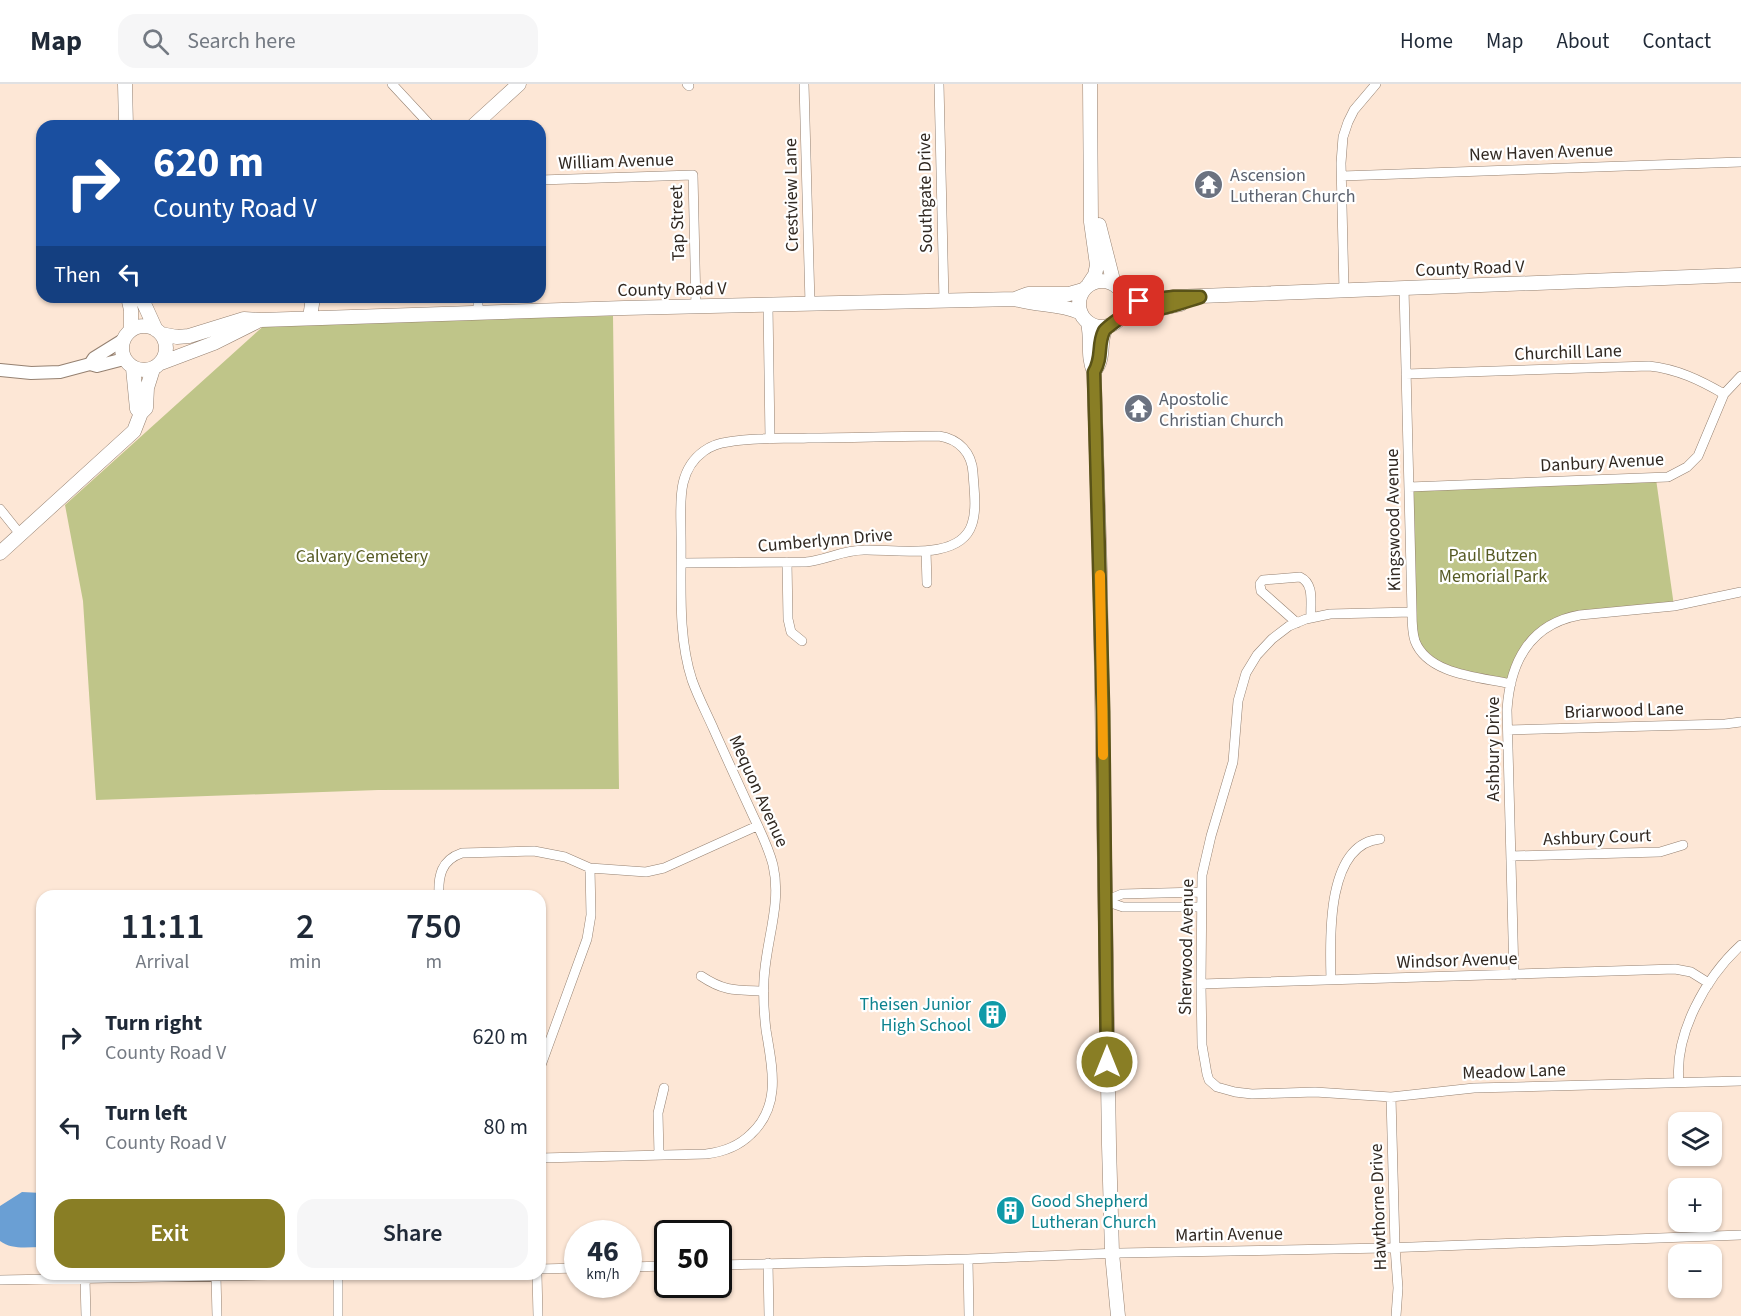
<!DOCTYPE html>
<meta charset="utf-8">
<style>
body{margin:0;font-family:"Source Sans 3",sans-serif;background:#f6f6f7;color:#1f2937;height:100vh;display:flex;flex-direction:column;font-size:22px;white-space:nowrap}
*{box-sizing:border-box;margin:0}
p{font-size:20px;color:#747a83}
.icon{flex:none;width:33px;height:33px;fill:none;stroke:currentColor;stroke-width:2;stroke-linecap:round;stroke-linejoin:round}
.map{position:relative;flex:1;overflow:hidden}
.drawer{position:absolute;left:36px;top:806px;width:510px;height:390px;display:flex;flex-direction:column;background:#fff;border-radius:18px;box-shadow:0 2px 4px #0004}
.drawer>*{flex:none}
.top-card{position:absolute;left:36px;top:36px;width:510px;height:183px;border-radius:18px;box-shadow:0 2px 4px #0004;background:#1a4fa0;color:#fff;overflow:hidden}
.fabs{position:absolute;left:1668px;top:1028px;display:grid;gap:12px}
.fabs a{display:grid;place-items:center;width:54px;height:54px;border-radius:12px;background:#fff;box-shadow:0 2px 4px #0004;font-size:30px}
.speed{position:absolute;left:564px;top:1136px;display:flex;gap:12px;font-size:30px;font-weight:700;text-align:center}
.speed>*{display:grid;place-content:center;width:78px;height:78px;border-radius:50%;background:#fff;box-shadow:0 2px 4px #0004;line-height:1}
.speed small{font-size:15px;font-weight:400}
.speed .limit{border:3px solid #111;border-radius:9px;background:#fff;color:#111}
.pin{position:absolute;display:grid;place-items:center;width:51px;height:51px;color:#fff;margin:-26px;border-radius:12px;box-shadow:0 3px 9px #0006}
.me{position:absolute;width:66px;margin:-33px;rotate:0deg;stroke-linejoin:round;filter:drop-shadow(0 0 4px #0008)}
.turn{display:flex;align-items:center;gap:21px;height:126px;padding:0 18px;font-size:27px}
.turn .icon{width:78px;height:78px;stroke-width:2.5}
.turn b{display:block;font-size:42px;line-height:51px}
.then{display:flex;align-items:center;height:57px;padding:0 18px;background:#0003;gap:12px;font-size:22px}
.eta{display:flex;justify-content:space-evenly;align-items:center;height:102px;text-align:center}
.eta b{font-size:36px;font-weight:600;line-height:42px}
.cta{display:flex;gap:12px;margin-top:auto;padding:12px 18px}
.cta a{flex:1;height:69px;border-radius:18px;background:#897e25;color:#fff;font-size:24px;font-weight:600;line-height:69px;text-align:center}
.cta a+a{background:#f6f6f7;color:#1f2937}
ul{padding:0;list-style:none}
li{display:flex;align-items:center;gap:18px;height:90px;padding:0 18px}
li div{flex:1}
li b{display:block;font-size:22px}
li em{font-style:normal}
header{display:flex;align-items:center;gap:36px;box-sizing:border-box;height:84px;padding:0 30px;background:#fff;border-bottom:2px solid #e0e1e3}
header strong{font-size:28px}
nav{display:flex;gap:33px;margin-inline-start:auto;font-size:21px}
.search{width:420px;height:54px;background:#f6f6f7;display:flex;align-items:center;gap:15px;box-sizing:border-box;padding:0 21px;border-radius:18px;color:#747a83;font-size:22px}
.map>svg:first-child{display:block}
</style>
<header>
<strong>Map</strong>
<div class="search"><svg class="icon" aria-label="search" viewBox="0 0 24 24"><circle cx="10" cy="10" r="6"/><path d="M15 15l6 6"/></svg>Search here</div>
<nav><a>Home</a><a>Map</a><a>About</a><a>Contact</a></nav>
</header>
<div class="map">
<svg width="1741" height="1232" viewBox="0 0 1741 1232">
<rect width="100%" height="100%" fill="#fde7d6"/>
<path fill="#bfc589" d="M613,232L619,705L378,706L96,716L83,517L65,421L268,238Z
M1656,395L1674,522L1575,532L1535,553L1511,600L1446,585L1415,556L1409,403Z"/>
<path fill="#6a9fd4" d="M22,1108L42,1109V1163C27,1163 12,1166 0,1157V1122Z"/>
<g fill="none" stroke-linecap="round" stroke-linejoin="round">
<defs>
<path id="minor" d="M392,0L431,42
M687,0L689,2
M804,0L810,220
M939,0L944,217
M1342,92L1741,78
M540,96L693,91L696,223
M1404,204L1412,528C1412,538 1412,548 1415,557C1428,591 1480,593 1511,600
M1344,206L1341,79L1343,53L1348,38L1354,26L1376,0
M478,213V228
M768,222L770,355
M1406,290L1649,282C1677,285 1700,296 1724,310
M1409,403L1668,393L1687,383L1698,372L1724,310L1741,292
M0,425L20,450
M926,467L927,499
M787,478L788,535L791,548L802,557
M1412,528L1330,530L1306,535L1289,542L1272,555L1257,571L1246,589L1238,617L1233,678L1211,752L1202,791L1201,900L1202,961L1207,990L1209,996L1217,1003L1235,1008L1252,1010L1315,1008L1391,1013L1474,1004L1741,997
M1297,539L1261,507L1260,500L1263,496L1300,493C1315,500 1310,519 1311,533
M1508,646L1725,640L1741,638
M1511,772L1660,768L1683,761
M439,812C438,792 441,776 462,769L534,767L565,773L590,784L646,788L664,784L757,742
M1105,817L1122,810L1201,808
M1105,817L1123,823H1201
M1514,891L1507,626C1510,579 1529,540 1580,531L1674,522L1741,508
M701,892C725,908 736,906 764,907
M1331,896C1330,858 1325,760 1380,755
M1201,900L1675,885L1691,888L1707,898L1708,901
M540,984L587,855L591,831L590,784
M1679,998C1674,950 1706,893 1741,861
M1391,1013L1395,1163L1398,1204L1396,1232
M659,1071L658,1029L664,1004
M540,1074L706,1070C723,1068 739,1062 751,1050C782,1021 772,983 766,946C764,929 763,912 764,895C766,856 782,820 773,781C768,761 758,743 750,725C738,699 726,673 714,646C707,630 698,613 692,596C677,550 682,498 681,450C681,420 676,387 704,367C711,362 719,359 728,358C753,353 782,355 808,354C852,354 896,352 939,352C959,355 972,369 973,389C974,405 977,425 972,440C960,478 895,465 864,466C843,466 826,476 806,478L682,479
M968,1175L969,1232
M768,1179L769,1232
M718,1181L968,1175L1120,1169L1385,1164L1741,1151
M628,1183L668,1182
M540,1185L578,1184
M338,1190V1232
M537,1190L538,1232
M216,1192L217,1232
M85,1195L86,1232
M0,1196L326,1190"/>
<path id="tertiary" d="M90,280L94,274L123,256
M0,286L31,289L60,288L90,280L97,282L124,275"/>
<path id="secondary" d="M125,0L126,42
M473,42L519,0
M1099,141L1114,200
M1079 220a23 23 0 1 1 46 0a23 23 0 1 1-46 0Z
M1089,200L1095,191L1097,181L1091,138L1090,0
M1123,212L1144,218L1174,213L1741,191
M128,213L131,226V246
M141,213L156,246
M1015,215C1037,222 1059,219 1079,228
M1122,233L1181,220
M310,234L313,213
M1088,239C1092,256 1087,272 1094,288
M122 264a22 22 0 1 1 44 0a22 22 0 1 1-44 0Z
M1107,242C1099,254 1104,266 1099,279C1098,282 1096,285 1094,288L1100,487L1109,1061L1112,1169L1118,1232
M161,250L177,253L189,252L244,235L261,236L624,224L1015,215L1028,210H1069L1083,206
M161,279L214,259L256,238
M133,284L137,325L141,329
M0,469L134,347L141,329L146,324L147,304L153,285"/>
</defs>
<use href="#minor" stroke="#958171" stroke-width="10"/>
<use href="#tertiary" stroke="#958171" stroke-width="14"/>
<use href="#secondary" stroke="#958171" stroke-width="15"/>
<use href="#minor" stroke="#fff" stroke-width="9"/>
<use href="#tertiary" stroke="#fff" stroke-width="12"/>
<use href="#secondary" stroke="#fff" stroke-width="14"/>
</g>
<g fill="none" stroke-linecap="round" stroke-linejoin="round">
<defs>
<path id="route" d="M1107,978L1103,627L1094,288C1103,273 1097,261 1104,247C1105,245 1119,234 1122,233C1130,228 1145,228 1154,226C1170,223 1184,218 1200,213H1174L1139,217"/>
</defs>
<use href="#route" stroke="#595218" stroke-width="15"/>
<use href="#route" stroke="#897e25" stroke-width="10"/>
<path stroke="#f59e0b" stroke-width="10" d="M1100,491L1103,671"/>
</g>
<defs>
<symbol id="temple-disc" viewBox="-11 -11 22 22"><circle r="9.5" fill="#6b7280" stroke="#fff"/><path d="M0-6L5-2H3V0L6.5 2.5H4V6H1.5V3h-3V6H-4V2.5H-6.5L-3 0V-2H-5Z" fill="#fff"/></symbol>
<symbol id="building-disc" viewBox="-11 -11 22 22"><circle r="9.5" fill="#0f9aa8" stroke="#fff"/><path d="M-4-6H4V6H1V3H-1V6H-4ZM-2.5-4.3h1.7v1.8h-1.7ZM.8-4.3h1.7v1.8H.8ZM-2.5-1h1.7V.8h-1.7ZM.8-1h1.7V.8H.8Z" fill="#fff"/></symbol>
</defs>
<g fill-rule="evenodd">
<use href="#temple-disc" x="1192" y="84" width="33" height="33"/>
<use href="#temple-disc" x="1122" y="308" width="33" height="33"/>
<use href="#building-disc" x="976" y="914" width="33" height="33"/>
<use href="#building-disc" x="994" y="1110" width="33" height="33"/>
</g>
<g text-anchor="middle" stroke-width="4.5" stroke-linejoin="round" paint-order="stroke">
<g font-size="18" fill="#302821" stroke="#fff">
<text transform="translate(1541 68) rotate(-2)" y="6">New Haven Avenue</text>
<text transform="translate(616 77) rotate(-2)" y="6">William Avenue</text>
<text transform="translate(925 109) rotate(-91)" y="6">Southgate Drive</text>
<text transform="translate(791 111) rotate(-91)" y="6">Crestview Lane</text>
<text transform="translate(677 139) rotate(-92)" y="6">Tap Street</text>
<text transform="translate(1470 184) rotate(-2)" y="6">County Road V</text>
<text transform="translate(672 205) rotate(-1)" y="6">County Road V</text>
<text transform="translate(1568 268) rotate(-2)" y="6">Churchill Lane</text>
<text transform="translate(1602 378) rotate(-3)" y="6">Danbury Avenue</text>
<text transform="translate(1393 436) rotate(-91)" y="6">Kingswood Avenue</text>
<text transform="translate(825 456) rotate(-5)" y="6">Cumberlynn Drive</text>
<text transform="translate(1624 626) rotate(-2)" y="6">Briarwood Lane</text>
<text transform="translate(1493 665) rotate(-90)" y="6">Ashbury Drive</text>
<text transform="translate(759 707) rotate(66)" y="6">Mequon Avenue</text>
<text transform="translate(1597 753) rotate(-2)" y="6">Ashbury Court</text>
<text transform="translate(1186 863) rotate(-89)" y="6">Sherwood Avenue</text>
<text transform="translate(1457 876) rotate(-2)" y="6">Windsor Avenue</text>
<text transform="translate(1514 987) rotate(-2)" y="6">Meadow Lane</text>
<text transform="translate(1378 1123) rotate(-92)" y="6">Hawthorne Drive</text>
<text transform="translate(1229 1150) rotate(-1)" y="6">Martin Avenue</text>
</g>
<g font-size="18" fill="#5b616d" stroke="#fff" text-anchor="start">
<text x="1230" y="97">Ascension<tspan x="1230" dy="21">Lutheran Church</tspan></text>
<text x="1159" y="321">Apostolic<tspan x="1159" dy="21">Christian Church</tspan></text>
</g>
<g font-size="18" fill="#565a23" stroke="#fff">
<text x="1493" y="477">Paul Butzen<tspan x="1493" dy="21">Memorial Park</tspan></text>
<text x="362" y="478">Calvary Cemetery</text>
</g>
<g font-size="18" fill="#0d838f" stroke="#fff" text-anchor="end">
<text x="971" y="926">Theisen Junior<tspan x="971" dy="21">High School</tspan></text>
<text x="1031" y="1123" text-anchor="start">Good Shepherd<tspan x="1031" dy="21">Lutheran Church</tspan></text>
</g>
</g>
</svg>
<div class="fabs">
<a><svg class="icon" aria-label="layers" viewBox="0 0 24 24"><path d="M12 4l9 5-9 5-9-5zM3 14l9 5 9-5"/></svg></a>
<a>+</a>
<a>−</a>
</div>
<div class="speed"><div>46<small>km/h</small></div><div class="limit">50</div></div>
<div class="pin" style="left:1139px;top:217px;background:#d93025"><svg class="icon" aria-label="arrive" viewBox="0 0 24 24"><path d="M6 21V4h12l-3 4 3 4H6"/></svg></div>
<svg class="me" style="left:1107px;top:978px" viewBox="-20 -20 40 40"><circle r="17" fill="#897e25" stroke="#fff" stroke-width="3"/><path d="M0-11L8 9 0 5-8 9z" fill="#fff"/></svg>
<div class="top-card">
<div class="turn"><svg class="icon" aria-label="right" viewBox="0 0 24 24"><path d="M7 20v-9h11M14 6l5 5-5 5"/></svg><div><b>620 m</b>County Road V</div></div>
<div class="then">Then<svg class="icon" aria-label="left" viewBox="0 0 24 24"><path d="M17 20v-9H6M10 6l-5 5 5 5"/></svg></div>
</div>
<section class="drawer">
<div class="eta">
<div><b>11:11</b><p>Arrival</p></div>
<div><b>2</b><p>min</p></div>
<div><b>750</b><p>m</p></div>
</div>
<ul>
<li><svg class="icon" aria-label="right" viewBox="0 0 24 24"><path d="M7 20v-9h11M14 6l5 5-5 5"/></svg><div><b>Turn right</b><p>County Road V</p></div><em>620 m</em></li>
<li><svg class="icon" aria-label="left" viewBox="0 0 24 24"><path d="M17 20v-9H6M10 6l-5 5 5 5"/></svg><div><b>Turn left</b><p>County Road V</p></div><em>80 m</em></li>
</ul>
<div class="cta"><a>Exit</a><a>Share</a></div>
</section>
</div>
